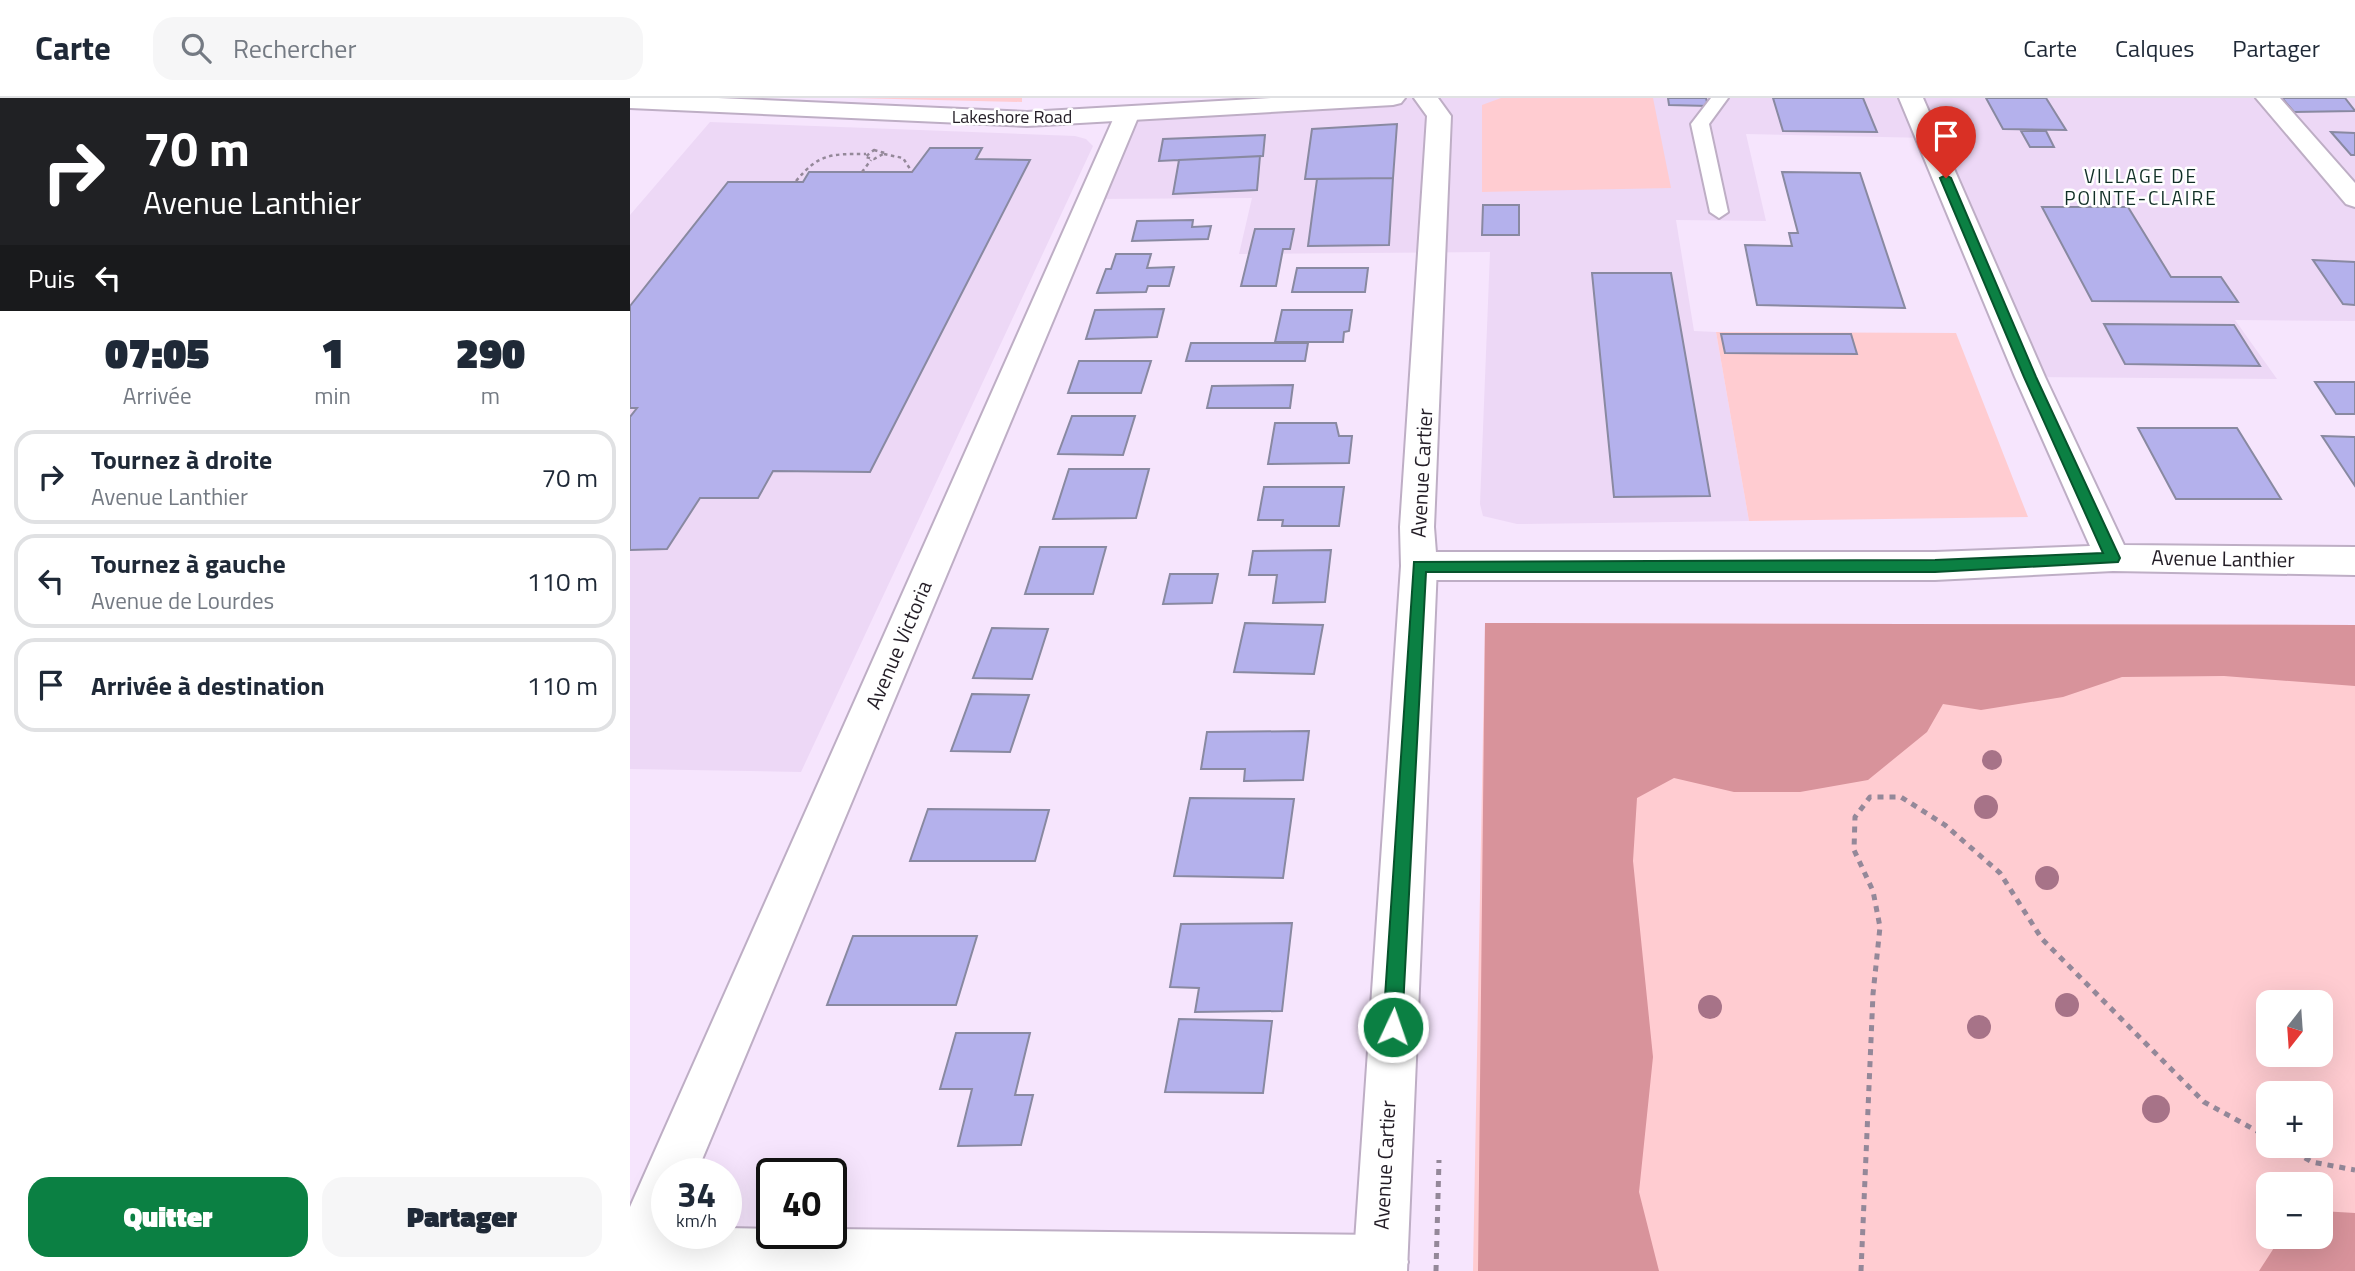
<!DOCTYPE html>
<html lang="fr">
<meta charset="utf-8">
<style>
body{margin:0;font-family:"Titillium Web",sans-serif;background:#f6f6f7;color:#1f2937;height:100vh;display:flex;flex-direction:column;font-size:26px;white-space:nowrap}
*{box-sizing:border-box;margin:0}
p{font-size:23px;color:#747a83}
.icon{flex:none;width:38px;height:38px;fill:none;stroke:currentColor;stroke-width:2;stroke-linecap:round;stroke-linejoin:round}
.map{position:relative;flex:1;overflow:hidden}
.sheet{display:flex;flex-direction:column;background:#fff;width:630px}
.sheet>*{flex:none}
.guide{background:#202124;color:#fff;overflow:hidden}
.needle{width:46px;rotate:197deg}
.tools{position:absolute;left:1626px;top:892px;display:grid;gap:14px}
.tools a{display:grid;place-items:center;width:77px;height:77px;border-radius:14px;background:#fff;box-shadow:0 7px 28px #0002;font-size:35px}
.speed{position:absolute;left:21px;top:1060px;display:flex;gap:14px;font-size:35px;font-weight:700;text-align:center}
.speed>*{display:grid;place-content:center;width:91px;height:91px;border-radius:50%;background:#fff;box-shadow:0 7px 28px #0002;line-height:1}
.speed small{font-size:18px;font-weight:400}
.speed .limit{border:4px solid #111;border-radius:10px;background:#fff;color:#111}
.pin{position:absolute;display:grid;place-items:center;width:60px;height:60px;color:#fff;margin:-72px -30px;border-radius:50% 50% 50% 0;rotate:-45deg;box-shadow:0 0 7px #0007}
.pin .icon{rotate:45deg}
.me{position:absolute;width:77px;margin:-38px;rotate:3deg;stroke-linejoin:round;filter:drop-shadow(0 0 5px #0008)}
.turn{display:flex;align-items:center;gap:24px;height:147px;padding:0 28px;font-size:32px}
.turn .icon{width:91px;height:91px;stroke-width:2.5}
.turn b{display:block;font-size:49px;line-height:60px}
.then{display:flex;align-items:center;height:66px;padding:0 28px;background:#0003;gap:14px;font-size:26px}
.eta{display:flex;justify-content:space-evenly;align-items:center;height:119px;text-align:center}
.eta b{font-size:42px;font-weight:800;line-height:49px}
.button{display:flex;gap:14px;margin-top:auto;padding:14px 28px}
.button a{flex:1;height:80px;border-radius:21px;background:#0b8043;color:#fff;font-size:28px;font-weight:800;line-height:80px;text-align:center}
.button a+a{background:#f6f6f7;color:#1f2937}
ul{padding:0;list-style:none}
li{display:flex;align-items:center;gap:21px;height:94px;margin:0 14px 10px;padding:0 14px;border:4px solid #e0e1e3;border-radius:21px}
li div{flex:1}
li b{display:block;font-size:26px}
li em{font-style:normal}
header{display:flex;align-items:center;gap:42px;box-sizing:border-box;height:98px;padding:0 35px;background:#fff;border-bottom:2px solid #e0e1e3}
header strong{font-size:33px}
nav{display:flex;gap:38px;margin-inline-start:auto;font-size:24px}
.search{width:490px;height:63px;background:#f6f6f7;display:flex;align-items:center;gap:18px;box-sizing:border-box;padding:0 24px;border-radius:21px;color:#747a83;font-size:26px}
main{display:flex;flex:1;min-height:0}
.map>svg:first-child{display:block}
</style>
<header>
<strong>Carte</strong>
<div class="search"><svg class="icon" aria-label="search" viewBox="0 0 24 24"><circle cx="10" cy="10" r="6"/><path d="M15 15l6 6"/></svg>Rechercher</div>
<nav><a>Carte</a><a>Calques</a><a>Partager</a></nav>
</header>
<main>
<section class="sheet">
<div class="guide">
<div class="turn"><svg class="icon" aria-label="right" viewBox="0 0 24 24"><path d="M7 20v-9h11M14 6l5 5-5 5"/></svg><div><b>70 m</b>Avenue Lanthier</div></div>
<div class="then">Puis<svg class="icon" aria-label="left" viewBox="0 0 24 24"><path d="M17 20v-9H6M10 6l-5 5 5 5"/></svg></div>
</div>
<div class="eta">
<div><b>07:05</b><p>Arrivée</p></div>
<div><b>1</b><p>min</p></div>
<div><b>290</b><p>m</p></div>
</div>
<ul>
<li><svg class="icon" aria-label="right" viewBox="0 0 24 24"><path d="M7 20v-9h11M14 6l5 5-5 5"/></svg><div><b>Tournez à droite</b><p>Avenue Lanthier</p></div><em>70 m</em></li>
<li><svg class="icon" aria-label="left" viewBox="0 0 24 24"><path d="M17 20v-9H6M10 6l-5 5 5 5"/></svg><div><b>Tournez à gauche</b><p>Avenue de Lourdes</p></div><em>110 m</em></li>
<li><svg class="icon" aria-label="arrive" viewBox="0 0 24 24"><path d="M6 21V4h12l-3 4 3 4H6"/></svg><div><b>Arrivée à destination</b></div><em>110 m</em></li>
</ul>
<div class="button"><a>Quitter</a><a>Partager</a></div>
</section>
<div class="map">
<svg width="1725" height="1173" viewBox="0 0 1725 1173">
<rect width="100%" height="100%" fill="#f6e5fd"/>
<path fill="#edd8f6" d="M618,0H1725V223L1605,222L1647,281L1400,279L1298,40L1116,36L1136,123L1046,122L1064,233L1086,234L1119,423L887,426L853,418L850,406L860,154L609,156L622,100L461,101L497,17L612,13Z
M80,24L445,38L456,41L463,48L171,674L0,671V117Z"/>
<path fill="#ffccd1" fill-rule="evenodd" d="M223,0H392V4Z
M871,0H1023L1041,90L852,94V7Z
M1086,234L1326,235L1398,419L1119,423Z
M855,525L1725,527V1173H843ZM1638,905H1690V957H1638ZM1638,996H1690V1048H1638ZM1638,1087H1690V1139H1638Z"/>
<path fill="#d8939b" d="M855,525L1725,527V588L1594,578L1492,579L1433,599L1351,612L1313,606L1297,634L1238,682L1170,694H1104L1044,680L1007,700L1003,763L1023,959L1009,1094L1029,1173H848Z
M1691,1113L1725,1115V1173H1629L1651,1139H1690Z"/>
<path fill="#b4b1ec" stroke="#8989a1" stroke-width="2" d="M1038,0H1076L1078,8L1039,7Z
M1143,0H1233L1247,34L1153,33Z
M1356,0H1416L1436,32L1373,31Z
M1652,0H1715L1725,13L1664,14Z
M767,26L763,80L675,81L682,31Z
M1391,33H1416L1424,49H1400Z
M1701,34L1725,35V57H1721Z
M635,37L633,58L529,63L533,41Z
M300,50H352L346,61L400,62L240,374L143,373L128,400H70L37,451L0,452V319L7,310H0V208L98,84H173L179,74H282Z
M630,58L627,92L543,96L549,62Z
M1152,74L1230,75L1275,210L1127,207L1115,147L1162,148L1159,135H1168Z
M763,80L759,147L678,148L687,81Z
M853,107H889V137H852Z
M1412,109H1498L1541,179H1591L1608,204L1462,203Z
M563,122L562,129L581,128L578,141L502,143L507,123Z
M625,131H664L660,151H653L646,188H611Z
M486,156H521L517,170L544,169L539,188H518L516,194L467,195L476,171H481Z
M1683,162L1725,164V207L1713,206Z
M667,170H738L735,194H662Z
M962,175H1041L1080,398L984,399Z
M534,211L527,239L456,241L465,212Z
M652,212H722L719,233L714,234L713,244H645Z
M1474,226L1604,227L1630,268L1495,266Z
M1091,236H1221L1227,256L1095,255Z
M561,245H678L675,263H556Z
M449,263H521L511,295H438Z
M1685,284H1725V316H1706Z
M663,287L660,310H577L582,288Z
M442,318H505L493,357L428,356Z
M645,325H706L709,338H722L719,365L638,366Z
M1508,330H1607L1651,401H1546Z
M1692,338L1725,339V388Z
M439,371H519L506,420L423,421Z
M634,389H714L709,428H652L653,422H628Z
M410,449H476L463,496H395Z
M701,452L695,504L643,505L647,477H619L623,453Z
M540,476H588L582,505L533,506Z
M615,525L693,527L684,576L604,574Z
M362,530L418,531L402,581L343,580Z
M342,596L399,597L380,654L321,653Z
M679,633L673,682L614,683L615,671H571L577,634Z
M560,700L664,701L653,780L544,778Z
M298,711L419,712L405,763H280Z
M662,825L652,913L565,914L569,890L540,889L551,826Z
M223,838H347L326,907H197Z
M549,921L642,923L633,995L535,994Z
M326,935H400L385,997H403L391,1047L328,1048L342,991H310Z"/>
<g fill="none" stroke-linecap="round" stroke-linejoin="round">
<defs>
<path id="service" d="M1081,0H1098L1079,26L1098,114L1089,120L1080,114L1061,26Z"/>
<path id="minor" d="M1269,0H1293L1415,279L1494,447L1725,449V477L1483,473L1305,482H789L776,478L771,468L776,458L789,454H1305L1460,448L1385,279Z
M1626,0H1650L1725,85V109L1716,106Z
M497,10L505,12L509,17L66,1076H37V1136H96V1130L142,1131V1136H201V1131L751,1137L770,1145L778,1164L774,1173H0V1109L485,17L489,12Z"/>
<path id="tertiary" d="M0,0H88L397,14L641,0H775L771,5L763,7L397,28L0,10Z
M784,0H808L821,18L804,429L807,468L777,1173H723L771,468L770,429L797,18Z"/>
</defs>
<use href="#service" stroke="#beaec5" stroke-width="4"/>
<use href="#minor" stroke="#beaec5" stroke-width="4"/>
<use href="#tertiary" stroke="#beaec5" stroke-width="4"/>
<path stroke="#948899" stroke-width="2.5" stroke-dasharray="3.5 3.5" stroke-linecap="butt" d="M244,52L255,55L244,61L235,59Z
M254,56L273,60L282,74
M232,74L241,62
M166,83C189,55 202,56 236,56"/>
<path stroke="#948899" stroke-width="5" stroke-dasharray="6 6" stroke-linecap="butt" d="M1654,1048L1682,1064L1725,1072
M806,1173L809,1062
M1231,1173L1243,896L1250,829L1243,793L1224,752L1225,719L1240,699H1271L1315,727L1370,775L1412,841L1574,1004L1638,1039"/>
<use href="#service" fill="#fff" fill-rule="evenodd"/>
<use href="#minor" fill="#fff" fill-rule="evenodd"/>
<use href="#tertiary" fill="#fff" fill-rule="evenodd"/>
</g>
<g fill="#a77388">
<circle cx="1362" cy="662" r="10"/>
<circle cx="1356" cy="709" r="12"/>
<circle cx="1417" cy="780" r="12"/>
<circle cx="1437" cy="907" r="12"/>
<circle cx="1080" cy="909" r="12"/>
<circle cx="1349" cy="929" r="12"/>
<circle cx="1526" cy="1011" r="14"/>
</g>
<path fill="#0b8043" stroke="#07532c" stroke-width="2" d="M1316,77L1321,80L1406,279L1490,460L1488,464L1305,474H796L772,929L770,936L763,939L756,936L753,929L784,464L1305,462L1473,455L1394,279L1310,80Z"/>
<g text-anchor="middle" stroke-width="5" stroke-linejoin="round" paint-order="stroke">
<g font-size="18" fill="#231d26" stroke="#fff">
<text x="382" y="25">Lakeshore Road</text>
</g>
<g font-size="19" letter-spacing="2" fill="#112f27" stroke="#fff">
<text x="1511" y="85">VILLAGE DE<tspan x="1511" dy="22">POINTE-CLAIRE</tspan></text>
</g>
<g font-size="21" fill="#231d26" stroke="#fff">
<text transform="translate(792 375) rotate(-87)" y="7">Avenue Cartier</text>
<text transform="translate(1593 461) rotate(1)" y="7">Avenue Lanthier</text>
<text transform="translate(269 547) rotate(-67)" y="7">Avenue Victoria</text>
<text transform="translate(755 1067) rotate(-87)" y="7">Avenue Cartier</text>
</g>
</g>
</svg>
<div class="tools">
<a><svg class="needle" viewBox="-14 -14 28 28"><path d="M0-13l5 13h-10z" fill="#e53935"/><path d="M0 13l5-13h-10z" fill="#747a83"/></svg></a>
<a>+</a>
<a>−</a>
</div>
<div class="speed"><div>34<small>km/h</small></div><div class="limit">40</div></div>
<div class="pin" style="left:1316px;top:80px;background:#d93025"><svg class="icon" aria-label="arrive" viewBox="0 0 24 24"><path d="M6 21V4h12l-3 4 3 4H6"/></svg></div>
<svg class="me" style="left:763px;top:929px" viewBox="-20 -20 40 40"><circle r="17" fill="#0b8043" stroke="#fff" stroke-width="3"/><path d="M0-11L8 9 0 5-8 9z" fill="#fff"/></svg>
</div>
</main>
